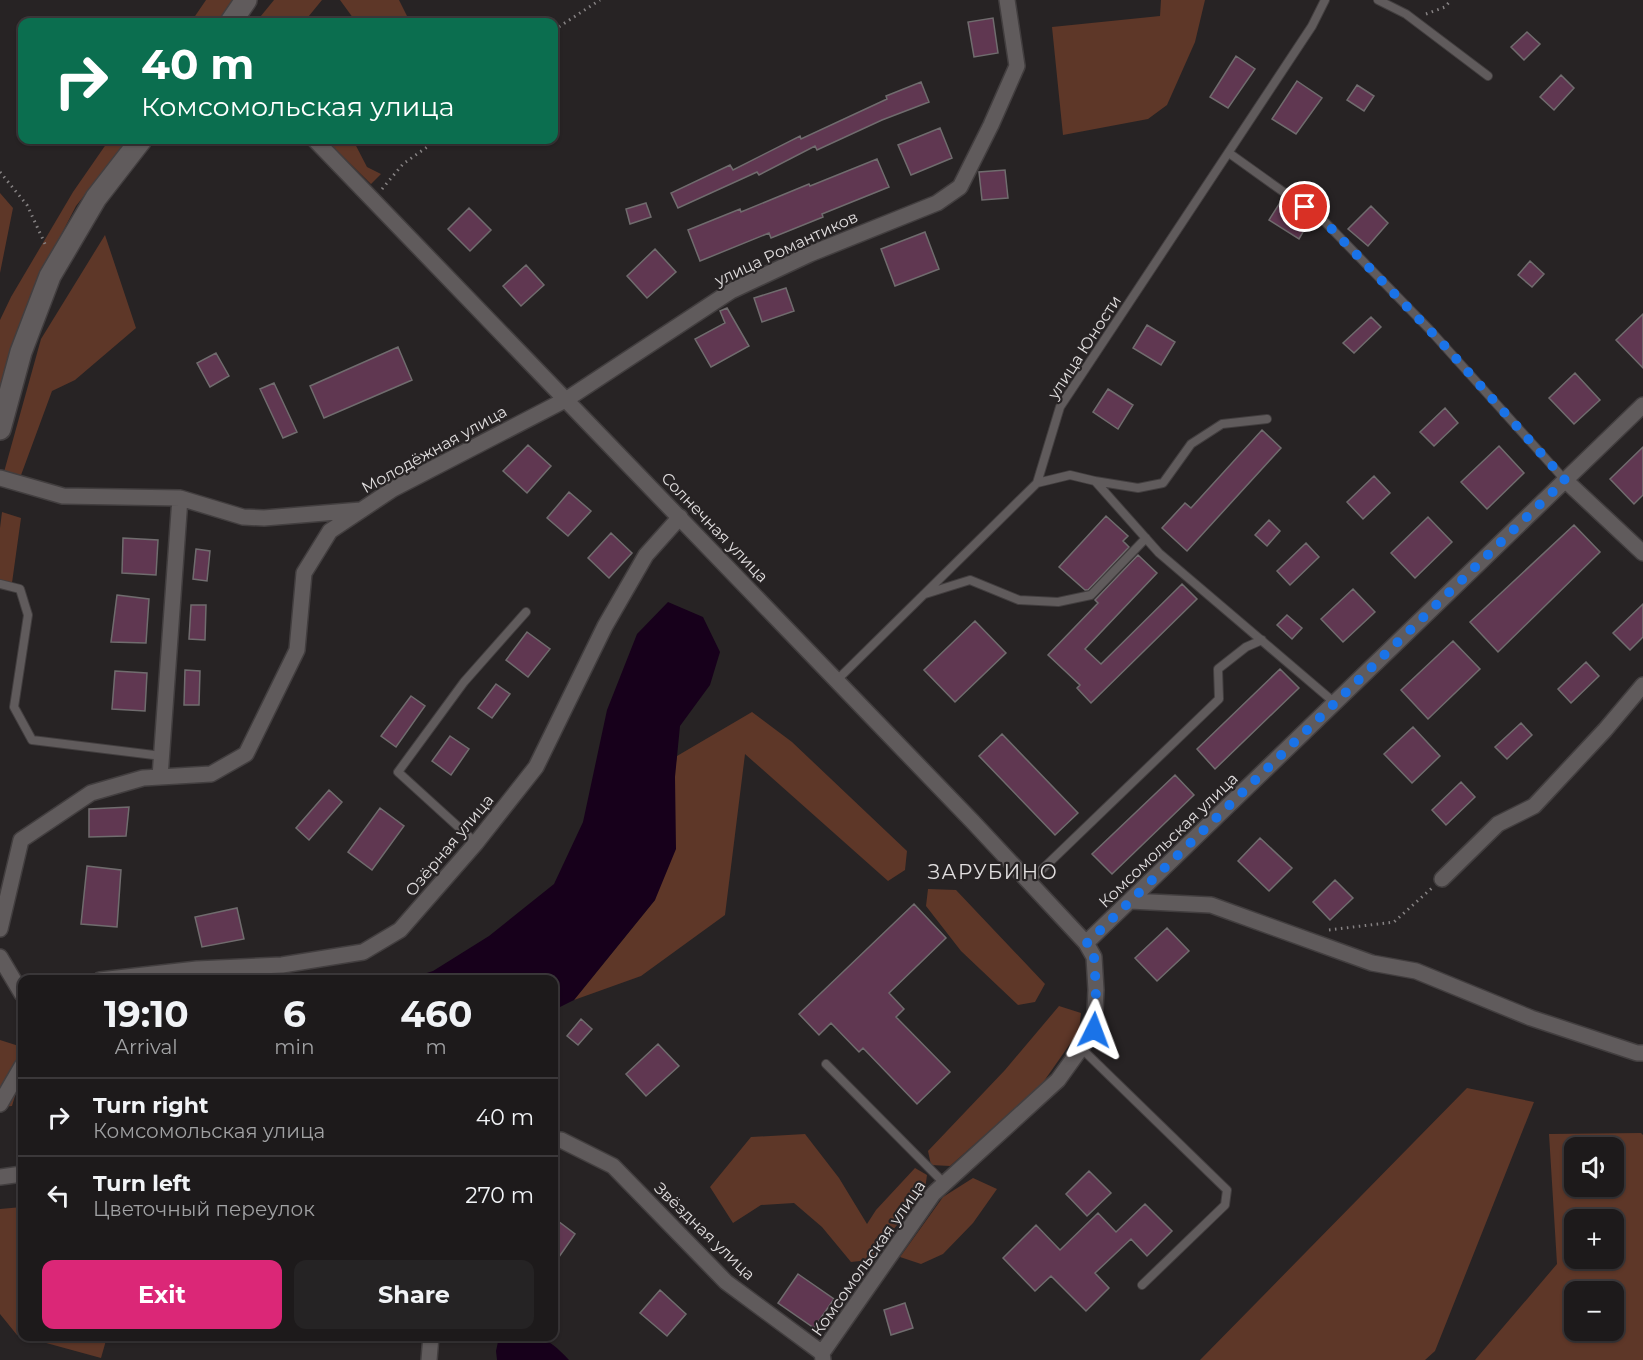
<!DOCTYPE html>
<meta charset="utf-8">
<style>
body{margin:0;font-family:Montserrat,sans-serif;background:#252324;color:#f1f3f6;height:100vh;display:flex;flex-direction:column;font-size:22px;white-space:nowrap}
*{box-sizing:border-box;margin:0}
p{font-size:20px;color:#a0a1a3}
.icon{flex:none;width:33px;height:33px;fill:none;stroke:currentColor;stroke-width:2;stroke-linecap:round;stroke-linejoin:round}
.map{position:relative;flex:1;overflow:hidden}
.panel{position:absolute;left:18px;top:975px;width:540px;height:366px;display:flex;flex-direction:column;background:#1d1a1b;border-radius:12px;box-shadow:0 2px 4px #0004,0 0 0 2px #3b383a}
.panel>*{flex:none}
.hud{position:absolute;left:18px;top:18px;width:540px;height:126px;border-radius:12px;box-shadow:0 2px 4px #0004,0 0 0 2px #3b383a;background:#0b6e4f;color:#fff;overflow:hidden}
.fabs{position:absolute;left:1564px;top:1137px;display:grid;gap:12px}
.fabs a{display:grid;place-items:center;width:60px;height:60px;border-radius:12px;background:#1d1a1b;box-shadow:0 2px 4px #0004,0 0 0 2px #3b383a;font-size:30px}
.pin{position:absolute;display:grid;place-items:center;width:51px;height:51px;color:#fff;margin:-26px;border:3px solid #fff;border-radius:50%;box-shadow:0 2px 6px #0007}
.me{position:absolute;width:66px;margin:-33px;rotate:3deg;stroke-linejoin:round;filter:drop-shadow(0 0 4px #0008)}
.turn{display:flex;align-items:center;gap:21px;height:126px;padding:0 24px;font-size:27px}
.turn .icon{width:78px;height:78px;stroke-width:2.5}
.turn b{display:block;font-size:42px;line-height:51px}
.eta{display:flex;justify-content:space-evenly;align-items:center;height:102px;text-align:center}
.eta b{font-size:36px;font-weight:700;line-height:42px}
.action{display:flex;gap:12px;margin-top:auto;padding:12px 24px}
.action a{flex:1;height:69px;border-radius:12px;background:#db2777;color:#fff;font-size:24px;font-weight:700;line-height:69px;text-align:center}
.action a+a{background:#252324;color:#f1f3f6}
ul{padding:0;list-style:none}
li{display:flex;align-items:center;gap:18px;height:78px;padding:0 24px;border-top:2px solid #3b383a}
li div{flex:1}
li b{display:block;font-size:22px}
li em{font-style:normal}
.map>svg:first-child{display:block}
</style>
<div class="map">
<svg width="1643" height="1360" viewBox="0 0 1643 1360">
<rect width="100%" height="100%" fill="#272324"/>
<path fill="#5e3728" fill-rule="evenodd" d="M206,0H235L218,22H191Z
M274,0H322L304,22H256Z
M340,0H399L410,22H356Z
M1161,0H1205L1195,42L1167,105L1148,119L1063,135L1052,27L1160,16Z
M109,140H128L76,206L33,289L7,361L0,390V320L11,297L73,192Z
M326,140H353L367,167L381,174L371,184Z
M0,193L13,208L0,273Z
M105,235L136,328L75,380L52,391L17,486L4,472L41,339Z
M2,512L21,518L11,590L0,586V528Z
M752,712L792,742L907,851L905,870L888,881L745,754L725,915L641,976L574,1000L655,900L677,756Z
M928,889L956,890L1045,984L1035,1002L1018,1005L961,951L926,906Z
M1059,1006L1081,1013L1079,1031L1042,1084L950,1166L931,1165L928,1151L1005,1070Z
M0,1040L22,1047V1072L12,1106L0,1107Z
M1467,1088L1534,1102L1435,1351L1425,1360H1200Z
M1641,1133L1643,1135V1360H1475L1557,1264L1549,1134ZM1575,1148H1614V1186H1575ZM1575,1220H1614V1258H1575ZM1575,1292H1614V1330H1575Z
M805,1134L839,1178L867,1224L876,1210L915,1168L927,1175L925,1190L869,1260L851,1262L822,1227L794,1203L761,1205L733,1223L710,1187L751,1137Z
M973,1178L997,1189L973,1223L943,1254L921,1264L900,1257L943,1197Z
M22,1207V1336L107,1337L101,1358L17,1335L0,1314V1209Z"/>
<path fill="#17001b" d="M668,602L703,617L720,652L710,685L680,726L675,777L676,849L655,900L574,1000L554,1010V980L408,979L433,971L489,936L554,884L583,822L607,710L637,634Z
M499,1337C533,1334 546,1334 569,1360H497L496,1351Z"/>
<path fill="#603751" stroke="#706c6e" stroke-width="1.5" d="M993,18L998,53L974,57L968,22Z
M1527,32L1540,44L1524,60L1511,47Z
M1236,56L1255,69L1228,108L1210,97Z
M1561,75L1574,88L1554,110L1540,97Z
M1297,81L1322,98L1296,134L1272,119Z
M921,82L929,102L882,120L817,150L815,146L759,175L757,172L678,208L671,193L730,165L733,170L800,136L801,139L887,99L886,96Z
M1357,85L1374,96L1364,111L1347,100Z
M940,128L952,158L911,175L898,145Z
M877,159L889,187L822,214L823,217L771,238L769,233L700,261L688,230L740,209L741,212L809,184L810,186Z
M1005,170L1008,198L982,200L979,172Z
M1281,201L1310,220L1299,239L1269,220Z
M646,203L651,217L630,224L626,209Z
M1371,206L1388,223L1368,246L1348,229Z
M469,208L491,230L470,251L448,229Z
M925,232L939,269L895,286L881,249Z
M655,249L676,272L647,298L627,276Z
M1530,261L1544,274L1532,287L1518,275Z
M526,265L544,285L521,306L503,286Z
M786,288L794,311L762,322L754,298Z
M727,308L749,346L711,367L695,339L725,323L720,311Z
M1643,314V368L1616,340Z
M1371,317L1381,327L1354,353L1343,343Z
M1147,325L1175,342L1161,365L1133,348Z
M398,347L412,380L324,418L310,386Z
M216,353L229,376L210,387L197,363Z
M1575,373L1600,400L1574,424L1549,398Z
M274,383L297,432L283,438L260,389Z
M1108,389L1133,405L1118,429L1093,412Z
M1445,408L1458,423L1434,446L1420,432Z
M1262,430L1281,448L1187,551L1162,528L1185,503L1191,508Z
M528,445L551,466L527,493L503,471Z
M1499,446L1524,473L1487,509L1461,482Z
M1643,447V495L1634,504L1610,479Z
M1374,476L1390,493L1363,519L1347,502Z
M569,492L591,511L568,536L547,518Z
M1106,516L1128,536L1123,541L1129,547L1088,590H1085L1059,567Z
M1428,517L1452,542L1415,578L1391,553Z
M1269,520L1280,531L1267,546L1255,535Z
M1574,525L1600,552L1498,652L1470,622Z
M611,533L632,553L609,578L588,558Z
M123,538L158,540L156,575L122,573Z
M1306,543L1319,557L1290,585L1277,571Z
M196,549L210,551L207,581L193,579Z
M1138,555L1157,573L1085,649L1101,664L1182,584L1197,599L1091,703L1077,688L1080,685L1048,655L1098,603L1095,600Z
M1353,589L1375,612L1343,642L1321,619Z
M117,595L149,599L146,643L111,642Z
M1643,604V637L1630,650L1613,633Z
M191,605H206L205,640L189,639Z
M1287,615L1302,628L1292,639L1277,625Z
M975,621L1006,653L955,702L924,670Z
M527,632L550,649L528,677L506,660Z
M1453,641L1480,669L1428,719L1401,690Z
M1586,662L1599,676L1571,703L1558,689Z
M1280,669L1299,688L1215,769L1197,749Z
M185,670L200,671L199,705H184Z
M115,671L147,673L145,711L112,709Z
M496,684L510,694L492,718L478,708Z
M411,696L425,706L396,747L381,736Z
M1521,723L1532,735L1507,759L1495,747Z
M1413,727L1440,756L1412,783L1384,754Z
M1002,734L1078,813L1055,835L979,756Z
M450,736L469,749L451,775L432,761Z
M1175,775L1194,795L1112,874L1092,854Z
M1461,782L1475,797L1446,825L1432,810Z
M329,790L342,802L309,840L296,828Z
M129,807L126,836L89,837V809Z
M380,808L404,826L372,870L348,852Z
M1260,838L1292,868L1269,891L1238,861Z
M87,866L121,870L117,927L81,924Z
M1335,880L1353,898L1330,920L1313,902Z
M914,904L946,938L889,993L904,1009L896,1017L950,1072L917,1104L863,1048L859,1052L831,1023L819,1035L799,1014Z
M237,908L244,939L202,947L195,917Z
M1167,928L1189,951L1157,981L1135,958Z
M581,1019L592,1029L578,1045L567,1036Z
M658,1044L679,1066L646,1096L626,1074Z
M1089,1171L1111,1193L1087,1216L1066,1194Z
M1145,1204L1172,1231L1147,1256L1131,1239L1095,1273L1109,1288L1086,1311L1051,1276L1035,1291L1003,1258L1036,1225L1060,1250L1098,1213L1116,1232Z
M554,1218L575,1234L554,1264Z
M798,1274L834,1299L814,1328L778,1303Z
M660,1290L686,1314L667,1336L640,1313Z
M905,1303L913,1328L891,1335L884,1310Z"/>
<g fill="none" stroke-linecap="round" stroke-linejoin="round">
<defs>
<path id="service" d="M1378,0L1406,14L1488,76
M1229,153L1324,221L1429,329L1565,480
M1095,481L1138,488L1163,483L1191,444L1222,424L1267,419
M1037,483L1070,475L1095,481L1159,553L1335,703
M0,584L20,589L28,615L14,707L32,740L162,756
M925,594L970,580L1019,600L1058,602L1091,595L1146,538
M837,680L1037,483L1060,407L1312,26L1325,0
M476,843L398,772L464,682L526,612
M1029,882L1219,699L1218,669L1246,647L1262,640
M1081,1048L1227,1190L1225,1205L1142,1285
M826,1064L944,1183"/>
<path id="minor" d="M315,140L973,822L1086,943L1094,957L1096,990L1094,1030L1058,1080L933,1194L822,1353
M0,478L63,496L180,498L243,517L264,518L361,510
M1565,480L1643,553
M160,777L180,498
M1442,879L1498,824L1534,806L1605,730L1643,685
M1130,901L1211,905L1372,963L1416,971L1531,1018L1637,1053H1643
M0,929L21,840L91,793L143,778L211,774L246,754L297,650L304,573L330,531L393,489L567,399L731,291L810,254L937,203L960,187L991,125L1017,66L1007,0
M1086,943L1643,405
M0,957L22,994
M100,980L197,969L282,965L363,952L400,930L476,843L536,767L605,626L646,555L680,517
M0,1104L22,1066
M554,1140H561L613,1166L726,1282L822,1353L823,1360
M0,1177L22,1174
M429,1360L431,1336"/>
<path id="secondary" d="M231,22L246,0
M0,429L21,352L50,276L96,198L141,140"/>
</defs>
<use href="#service" stroke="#423e3f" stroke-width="10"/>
<use href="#minor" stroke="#423e3f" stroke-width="18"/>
<use href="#secondary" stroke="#423e3f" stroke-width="24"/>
<path stroke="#868283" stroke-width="3" stroke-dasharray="1.5 4.5" stroke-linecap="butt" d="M1426,14L1445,7L1451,0
M554,30L600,0
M0,172L27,205L46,246
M382,189L403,164L437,140
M1329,930L1394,922L1432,888"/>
<use href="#service" stroke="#605b5c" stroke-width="8"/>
<use href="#minor" stroke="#605b5c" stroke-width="15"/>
<use href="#secondary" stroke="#605b5c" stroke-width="21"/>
</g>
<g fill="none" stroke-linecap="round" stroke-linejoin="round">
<path stroke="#1a73e8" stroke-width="10" stroke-dasharray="0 18" d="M1094,1030L1096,990L1094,957L1086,944L1565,480L1443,344L1324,221L1305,207"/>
</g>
<g text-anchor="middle" stroke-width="4.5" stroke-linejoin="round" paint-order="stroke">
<g font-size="16" fill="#e1dedf" stroke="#272324">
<text transform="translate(786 248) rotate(-25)" y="6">улица Романтиков</text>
<text transform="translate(1084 347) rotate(-57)" y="6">улица Юности</text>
<text transform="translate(434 449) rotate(-29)" y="6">Молодёжная улица</text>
<text transform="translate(715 527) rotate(46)" y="6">Солнечная улица</text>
<text transform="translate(1168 840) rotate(-44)" y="6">Комсомольская улица</text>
<text transform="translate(449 845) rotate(-50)" y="6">Озёрная улица</text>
<text transform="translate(705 1231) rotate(44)" y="6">Звёздная улица</text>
<text transform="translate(868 1258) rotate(-55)" y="6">Комсомольская улица</text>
</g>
<g font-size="20" letter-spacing="1.5" fill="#e1dedf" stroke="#272324">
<text x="993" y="879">ЗАРУБИНО</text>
</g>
</g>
</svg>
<div class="fabs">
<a><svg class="icon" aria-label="sound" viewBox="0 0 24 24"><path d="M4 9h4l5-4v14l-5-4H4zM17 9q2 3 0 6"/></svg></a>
<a>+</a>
<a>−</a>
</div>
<div class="pin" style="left:1305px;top:207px;background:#d93025"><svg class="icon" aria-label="arrive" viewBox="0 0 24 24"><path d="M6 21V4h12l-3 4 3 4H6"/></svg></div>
<svg class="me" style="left:1094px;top:1030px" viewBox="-20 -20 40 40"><path d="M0-17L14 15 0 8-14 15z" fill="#1a73e8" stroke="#fff" stroke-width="4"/></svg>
<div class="hud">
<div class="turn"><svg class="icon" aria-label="right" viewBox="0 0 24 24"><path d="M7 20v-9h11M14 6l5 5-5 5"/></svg><div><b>40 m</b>Комсомольская улица</div></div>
</div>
<section class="panel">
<div class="eta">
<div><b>19:10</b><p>Arrival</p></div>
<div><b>6</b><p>min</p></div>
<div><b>460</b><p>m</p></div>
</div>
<ul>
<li><svg class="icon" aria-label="right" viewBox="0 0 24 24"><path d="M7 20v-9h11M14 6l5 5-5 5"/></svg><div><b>Turn right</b><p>Комсомольская улица</p></div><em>40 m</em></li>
<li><svg class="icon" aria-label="left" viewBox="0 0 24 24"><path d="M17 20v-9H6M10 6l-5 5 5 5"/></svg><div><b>Turn left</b><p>Цветочный переулок</p></div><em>270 m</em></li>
</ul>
<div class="action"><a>Exit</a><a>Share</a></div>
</section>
</div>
